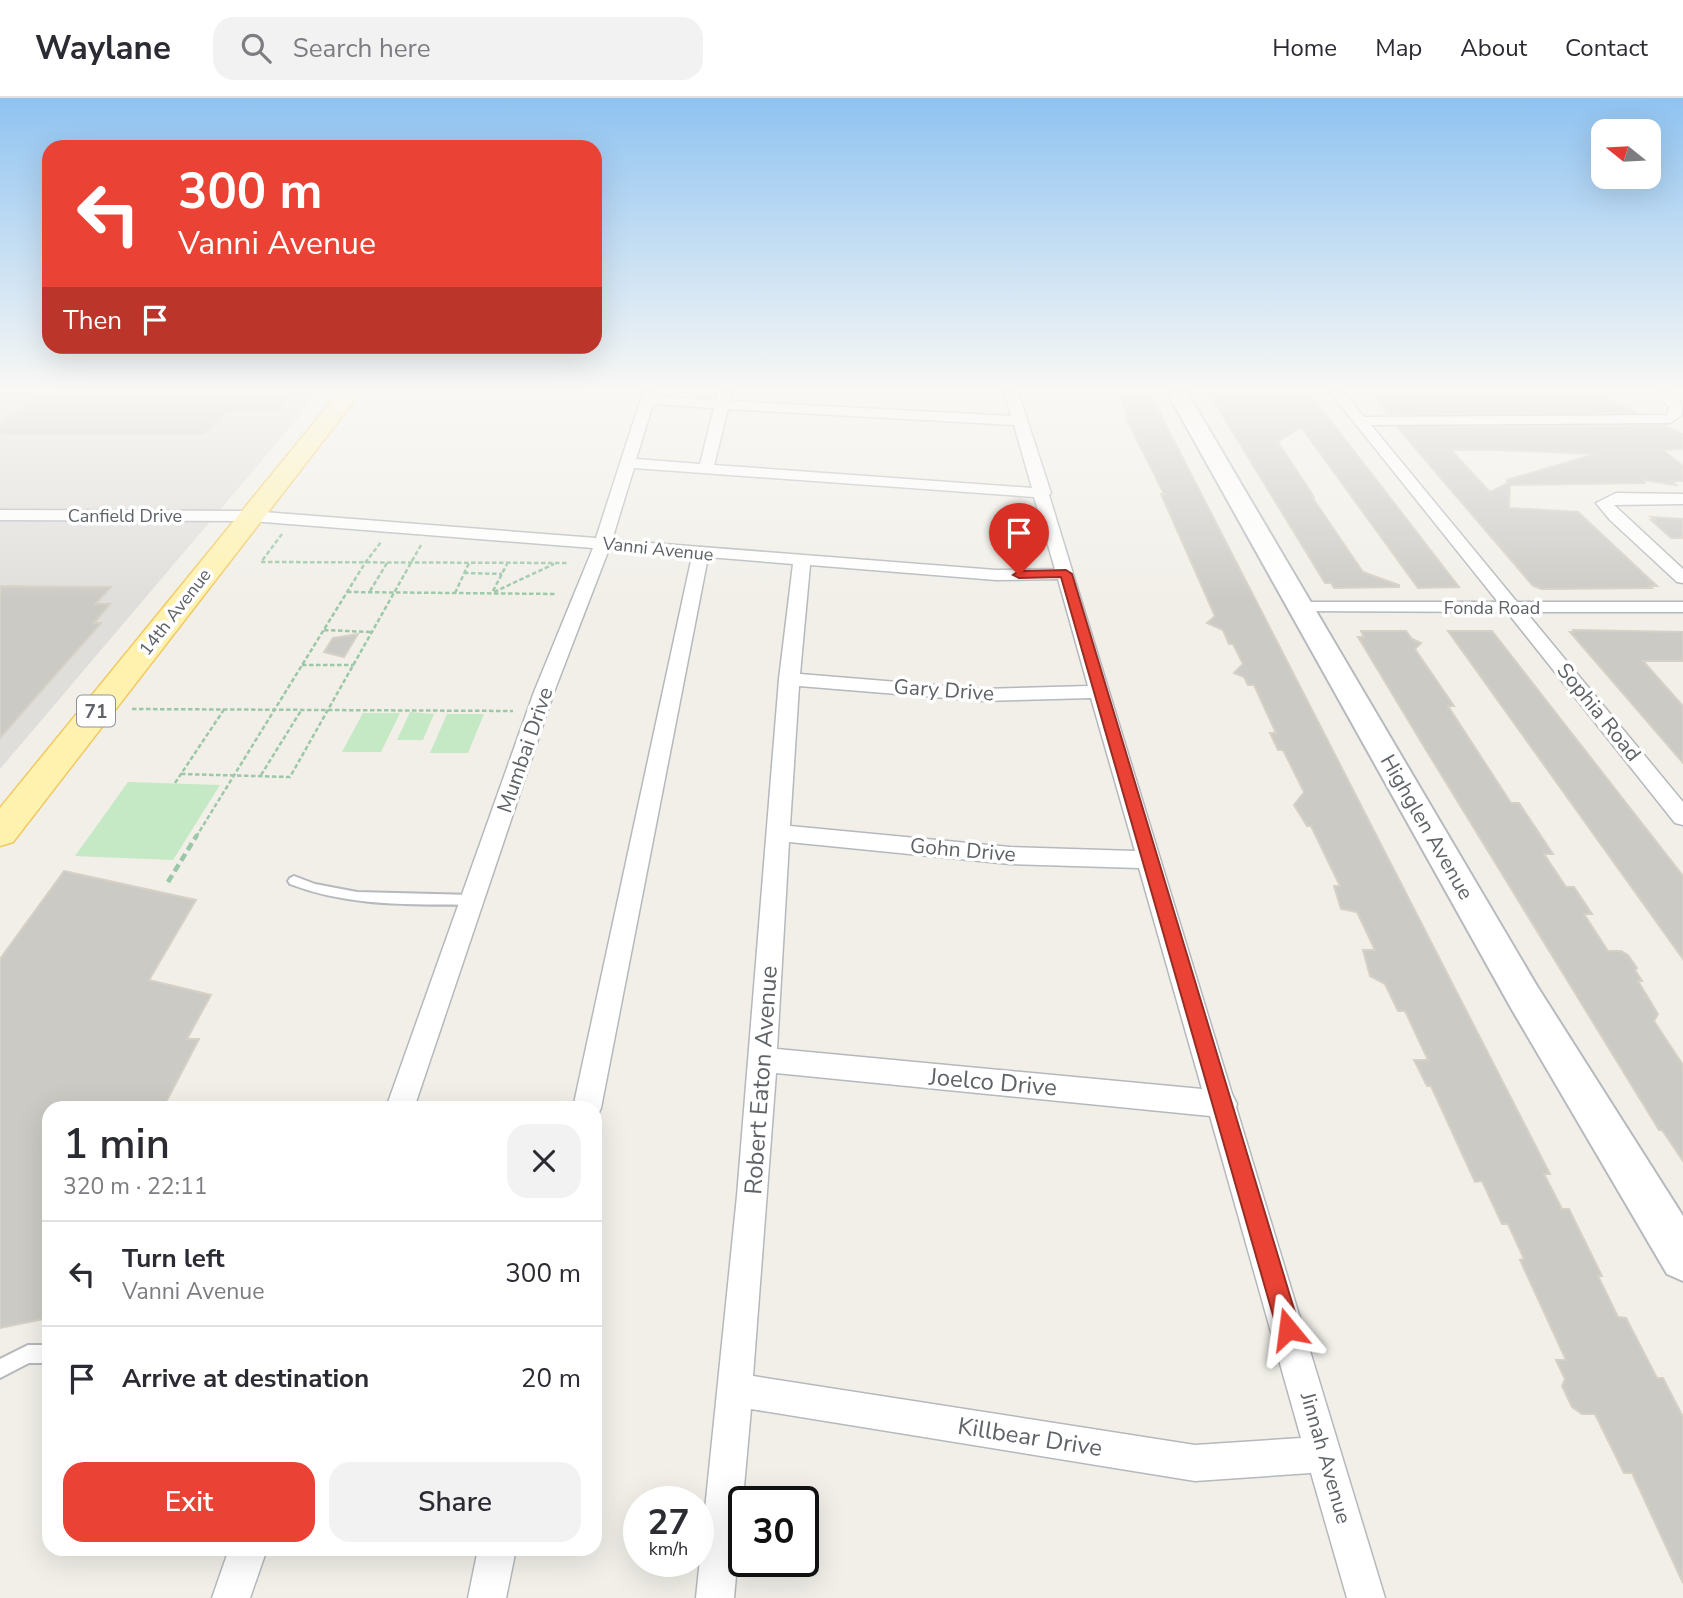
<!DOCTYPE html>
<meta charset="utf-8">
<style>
body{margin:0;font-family:"Nunito Sans",sans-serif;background:#f2f2f3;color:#2b2b33;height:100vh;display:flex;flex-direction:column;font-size:26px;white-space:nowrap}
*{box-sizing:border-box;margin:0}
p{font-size:23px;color:#7c7c81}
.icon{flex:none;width:38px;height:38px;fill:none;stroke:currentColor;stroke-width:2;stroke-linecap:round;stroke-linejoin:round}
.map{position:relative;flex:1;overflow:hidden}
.panel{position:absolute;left:42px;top:1003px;width:560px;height:455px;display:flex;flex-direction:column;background:#fff;border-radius:21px;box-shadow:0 7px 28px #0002}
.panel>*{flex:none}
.top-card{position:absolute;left:42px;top:42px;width:560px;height:214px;border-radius:21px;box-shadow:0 7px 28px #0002;background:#ea4335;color:#fff;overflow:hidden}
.needle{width:46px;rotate:288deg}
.fabs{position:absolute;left:1591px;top:21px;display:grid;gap:14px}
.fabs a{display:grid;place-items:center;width:70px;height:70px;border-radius:14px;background:#fff;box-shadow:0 7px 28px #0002;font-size:35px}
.speed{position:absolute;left:623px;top:1388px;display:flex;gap:14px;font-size:35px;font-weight:700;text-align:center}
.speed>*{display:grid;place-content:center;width:91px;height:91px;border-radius:50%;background:#fff;box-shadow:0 7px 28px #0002;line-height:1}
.speed small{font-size:18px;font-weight:400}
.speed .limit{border:4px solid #111;border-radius:10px;background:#fff;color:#111}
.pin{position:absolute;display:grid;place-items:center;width:60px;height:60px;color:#fff;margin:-72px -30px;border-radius:50% 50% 50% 0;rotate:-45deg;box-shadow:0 0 7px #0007}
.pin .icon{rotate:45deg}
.me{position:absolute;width:77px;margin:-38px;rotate:344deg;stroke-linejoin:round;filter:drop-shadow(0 0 5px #0008)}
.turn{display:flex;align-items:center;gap:24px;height:147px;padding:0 21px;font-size:32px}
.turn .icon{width:91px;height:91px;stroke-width:2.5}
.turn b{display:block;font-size:49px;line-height:60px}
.then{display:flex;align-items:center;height:66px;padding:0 21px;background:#0003;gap:14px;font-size:26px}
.round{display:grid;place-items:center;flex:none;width:74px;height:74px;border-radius:21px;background:#f2f2f3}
.summary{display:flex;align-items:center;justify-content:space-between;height:119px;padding:0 21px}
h1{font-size:42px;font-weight:600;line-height:52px}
.action{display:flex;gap:14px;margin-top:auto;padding:14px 21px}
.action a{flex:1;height:80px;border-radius:21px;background:#ea4335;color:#fff;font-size:28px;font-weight:600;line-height:80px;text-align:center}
.action a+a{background:#f2f2f3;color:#2b2b33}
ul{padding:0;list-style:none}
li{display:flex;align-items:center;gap:21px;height:105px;padding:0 21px;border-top:2px solid #e1e1e2}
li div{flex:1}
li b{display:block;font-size:26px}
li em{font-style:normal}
header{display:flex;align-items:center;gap:42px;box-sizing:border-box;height:98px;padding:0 35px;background:#fff;border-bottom:2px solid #e1e1e2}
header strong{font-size:33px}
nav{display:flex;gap:38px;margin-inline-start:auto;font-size:24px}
.search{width:490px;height:63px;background:#f2f2f3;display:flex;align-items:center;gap:18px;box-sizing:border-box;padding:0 24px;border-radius:21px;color:#7c7c81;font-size:26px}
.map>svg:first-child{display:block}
</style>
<header>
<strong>Waylane</strong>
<div class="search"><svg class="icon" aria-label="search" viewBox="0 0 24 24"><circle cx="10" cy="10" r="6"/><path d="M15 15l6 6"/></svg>Search here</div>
<nav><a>Home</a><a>Map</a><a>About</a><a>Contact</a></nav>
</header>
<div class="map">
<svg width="1683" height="1500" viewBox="0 0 1683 1500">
<rect width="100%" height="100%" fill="#f1efe8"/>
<path fill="#e0deda" d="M0,294H320L0,671Z"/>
<path fill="#c5e8c5" d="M410,614L434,616L423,642H397Z
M363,615H400L381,654H342Z
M447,616H484L468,655H430Z
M128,684L220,687L173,762L75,758Z"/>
<path fill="#cccac5" stroke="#d6d1c6" stroke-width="2" fill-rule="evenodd" d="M43,294H294L278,313H227L204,336H0V327Z
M1117,294H1149L1550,1076H1544L1562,1111H1569L1602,1178H1598L1618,1219L1626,1220L1657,1280H1663L1683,1319V1485L1632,1375H1624L1595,1316H1582L1572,1309L1562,1288L1565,1281L1556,1262H1566L1520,1162L1524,1161L1508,1126H1502L1482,1083L1475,1084L1431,988H1427L1414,962H1428L1405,913H1398L1385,886L1370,878L1363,852H1375L1357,814L1341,811L1334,788H1340L1311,728H1307L1294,707L1304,694L1283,652H1278L1270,635H1276L1254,587H1248L1244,579L1234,575L1243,566L1233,546H1229L1223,532L1207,525L1215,518L1161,396H1164L1126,320H1129Z
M1303,294L1310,296L1459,489L1418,490L1301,329L1278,344L1314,399H1312L1363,474L1399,487V489L1334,490L1331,485H1325L1210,297L1215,295Z
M1463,294H1596L1638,315L1387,316L1372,295Z
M1665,328L1683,336V351L1663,352L1683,368V383H1672L1676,387L1643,382L1645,385L1510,387L1509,410L1578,414L1657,488H1650L1652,490L1542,491L1533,488L1397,329ZM1451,352H1498L1595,356L1507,382L1508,385L1490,394Z
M1651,419L1683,421V440H1671L1651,422H1655Z
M0,488L111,489L95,506H110L94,525H101L0,640Z
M1573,532L1683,534V563H1643L1683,608V665L1570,534H1574Z
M1361,533H1406L1412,541L1421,545L1415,551L1454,608H1448L1511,705H1519L1553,756H1544L1566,789H1574L1592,816H1584L1608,853H1621L1628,857L1637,870L1635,872L1642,883H1638L1658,916L1654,923L1683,967V1063L1662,1032H1659L1423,647L1358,539H1364Z
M1448,533H1492L1683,778V861Z
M358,536L344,559L324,554L333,540Z
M64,773L196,802L149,882L211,897L187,941H199L163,1010H49V1220L0,1230V861Z"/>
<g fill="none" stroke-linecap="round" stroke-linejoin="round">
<defs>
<path id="lane" d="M294,778L315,786L357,794L473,797L478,798L479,802L478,806L473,807C411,806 349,809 290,786L288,783L290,780Z
M28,1247H49V1265H29L0,1280V1261Z"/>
<path id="street" d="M643,294H657L655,298L716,302L718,294H732L730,303L1011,318L1004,294H1018L1051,395L1049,397L1232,996L1237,1006L1236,1009L1385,1500H1347L1311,1375L1195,1383L751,1311L734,1500H696L737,1098L779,581L793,466L708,459L601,1010L597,1019L595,1020V1010H573L692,458L609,451L554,594L414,1010H386L534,594L593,450L250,423L0,422V412L250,413L596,440ZM653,306L714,310L700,366L636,361ZM728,311L1014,327L1032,390L714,367ZM634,370L1034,399L1055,471L996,472L612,442ZM810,467L996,482L1058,481L1088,588L983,591L800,576ZM799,588L983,603L1091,600L1135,753L1010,749L790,728ZM789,744L1010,766L1139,770L1202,991L777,951ZM776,975L1210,1018L1301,1340L1195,1347L753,1278Z
M1330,294H1344L1364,319L1667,317L1669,309L1655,294H1669L1681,305L1682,317L1670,325L1371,327L1517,504H1683V514H1526L1683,704V727L1675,725L1507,514L1296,513L1293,509L1302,504H1498Z
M1616,395L1683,396V406L1614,407L1683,471V485L1677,484L1610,422L1596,405Z
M229,1451H267L250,1500H212Z
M478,1451H516L506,1500H468Z"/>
<path id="secondary" d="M1167,294H1187L1537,888L1683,1118V1183L1667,1176L1511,910Z"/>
<path id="primary" d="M339,294H361L13,744L0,748V710Z"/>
</defs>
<use href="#lane" stroke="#b5b8bc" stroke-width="4"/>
<use href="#street" stroke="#b5b8bc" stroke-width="3"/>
<use href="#secondary" stroke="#b6babf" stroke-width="4"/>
<use href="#primary" stroke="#f2c960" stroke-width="3"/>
<path stroke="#9cc7a9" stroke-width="2.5" stroke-dasharray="4.5 2.5" stroke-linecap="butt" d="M282,436L261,464L568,465
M464,475L502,476
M370,493L387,465
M493,493L507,466
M347,494L557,496
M494,494L554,466
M455,495L469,465
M324,532L371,534
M302,567H354
M132,611L513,613
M181,676L290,679L421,447
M261,677L302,611
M175,685L225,610
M196,739L365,465L381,444"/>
<path stroke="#9cc7a9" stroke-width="4.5" stroke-dasharray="8 4.5" stroke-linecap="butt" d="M168,784L197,737"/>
<use href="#lane" fill="#fff" fill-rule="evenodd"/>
<use href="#street" fill="#fff" fill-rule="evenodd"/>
<use href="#secondary" fill="#fff" fill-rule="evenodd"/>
<use href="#primary" fill="#fff2af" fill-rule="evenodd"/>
</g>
<linearGradient id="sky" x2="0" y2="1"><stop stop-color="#8fc3f1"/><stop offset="0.58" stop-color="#f9f8f5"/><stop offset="1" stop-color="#f9f8f5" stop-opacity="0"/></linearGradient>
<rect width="1683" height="504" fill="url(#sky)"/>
<path fill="#ea4335" stroke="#982c22" stroke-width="2" d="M1066,472L1072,476L1300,1231L1297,1239L1288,1242L1280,1239L1277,1231L1061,479L1019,480L1013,477L1019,473Z"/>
<g text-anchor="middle" stroke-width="7" stroke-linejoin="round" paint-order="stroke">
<g font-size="18" fill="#5f6368" stroke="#fff">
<text x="125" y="424">Canfield Drive</text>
<text transform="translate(658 451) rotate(6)" y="6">Vanni Avenue</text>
<text x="1492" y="516">Fonda Road</text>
<text transform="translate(175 514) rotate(-52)" y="6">14th Avenue</text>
</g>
<rect fill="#fff" stroke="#8f9295" stroke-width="2" x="77" y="597.5" width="38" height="31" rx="5"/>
<g font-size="19" font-weight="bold" fill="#5f6368">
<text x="96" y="620">71</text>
</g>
<g font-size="21" fill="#5f6368" stroke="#fff">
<text transform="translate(944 592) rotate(4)" y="7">Gary Drive</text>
<text transform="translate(1599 614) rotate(51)" y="7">Sophia Road</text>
<text transform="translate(525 652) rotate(-71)" y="7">Mumbai Drive</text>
<text transform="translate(1427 729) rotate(60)" y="7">Highglen Avenue</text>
<text transform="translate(963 752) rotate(5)" y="7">Gohn Drive</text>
<text transform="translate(1326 1360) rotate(74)" y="7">Jinnah Avenue</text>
</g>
<g font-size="24" fill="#5f6368" stroke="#fff">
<text transform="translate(761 982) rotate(-86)" y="8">Robert Eaton Avenue</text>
<text transform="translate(993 984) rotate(5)" y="8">Joelco Drive</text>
<text transform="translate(1030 1339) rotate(9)" y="8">Killbear Drive</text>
</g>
</g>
</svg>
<div class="fabs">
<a><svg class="needle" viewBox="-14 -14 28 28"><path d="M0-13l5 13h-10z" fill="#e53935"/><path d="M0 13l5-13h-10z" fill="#7c7c81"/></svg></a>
</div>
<div class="speed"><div>27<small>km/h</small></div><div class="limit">30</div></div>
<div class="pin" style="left:1019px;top:477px;background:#d93025"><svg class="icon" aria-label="arrive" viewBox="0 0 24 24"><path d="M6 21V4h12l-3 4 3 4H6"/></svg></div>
<svg class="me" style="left:1288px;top:1231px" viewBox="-20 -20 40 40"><path d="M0-17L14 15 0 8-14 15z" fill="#ea4335" stroke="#fff" stroke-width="4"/></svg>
<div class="top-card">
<div class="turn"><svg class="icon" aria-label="left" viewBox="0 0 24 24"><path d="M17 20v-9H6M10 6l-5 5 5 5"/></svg><div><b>300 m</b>Vanni Avenue</div></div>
<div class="then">Then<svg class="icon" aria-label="arrive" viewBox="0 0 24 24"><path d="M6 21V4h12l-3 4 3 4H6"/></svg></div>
</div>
<section class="panel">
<div class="summary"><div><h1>1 min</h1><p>320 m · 22:11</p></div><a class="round"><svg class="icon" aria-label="close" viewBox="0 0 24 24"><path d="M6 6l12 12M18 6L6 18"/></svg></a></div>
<ul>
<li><svg class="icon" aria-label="left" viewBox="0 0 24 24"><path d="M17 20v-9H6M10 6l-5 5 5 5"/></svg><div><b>Turn left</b><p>Vanni Avenue</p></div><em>300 m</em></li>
<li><svg class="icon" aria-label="arrive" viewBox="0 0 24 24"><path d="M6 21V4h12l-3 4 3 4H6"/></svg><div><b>Arrive at destination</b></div><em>20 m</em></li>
</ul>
<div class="action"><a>Exit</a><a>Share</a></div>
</section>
</div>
